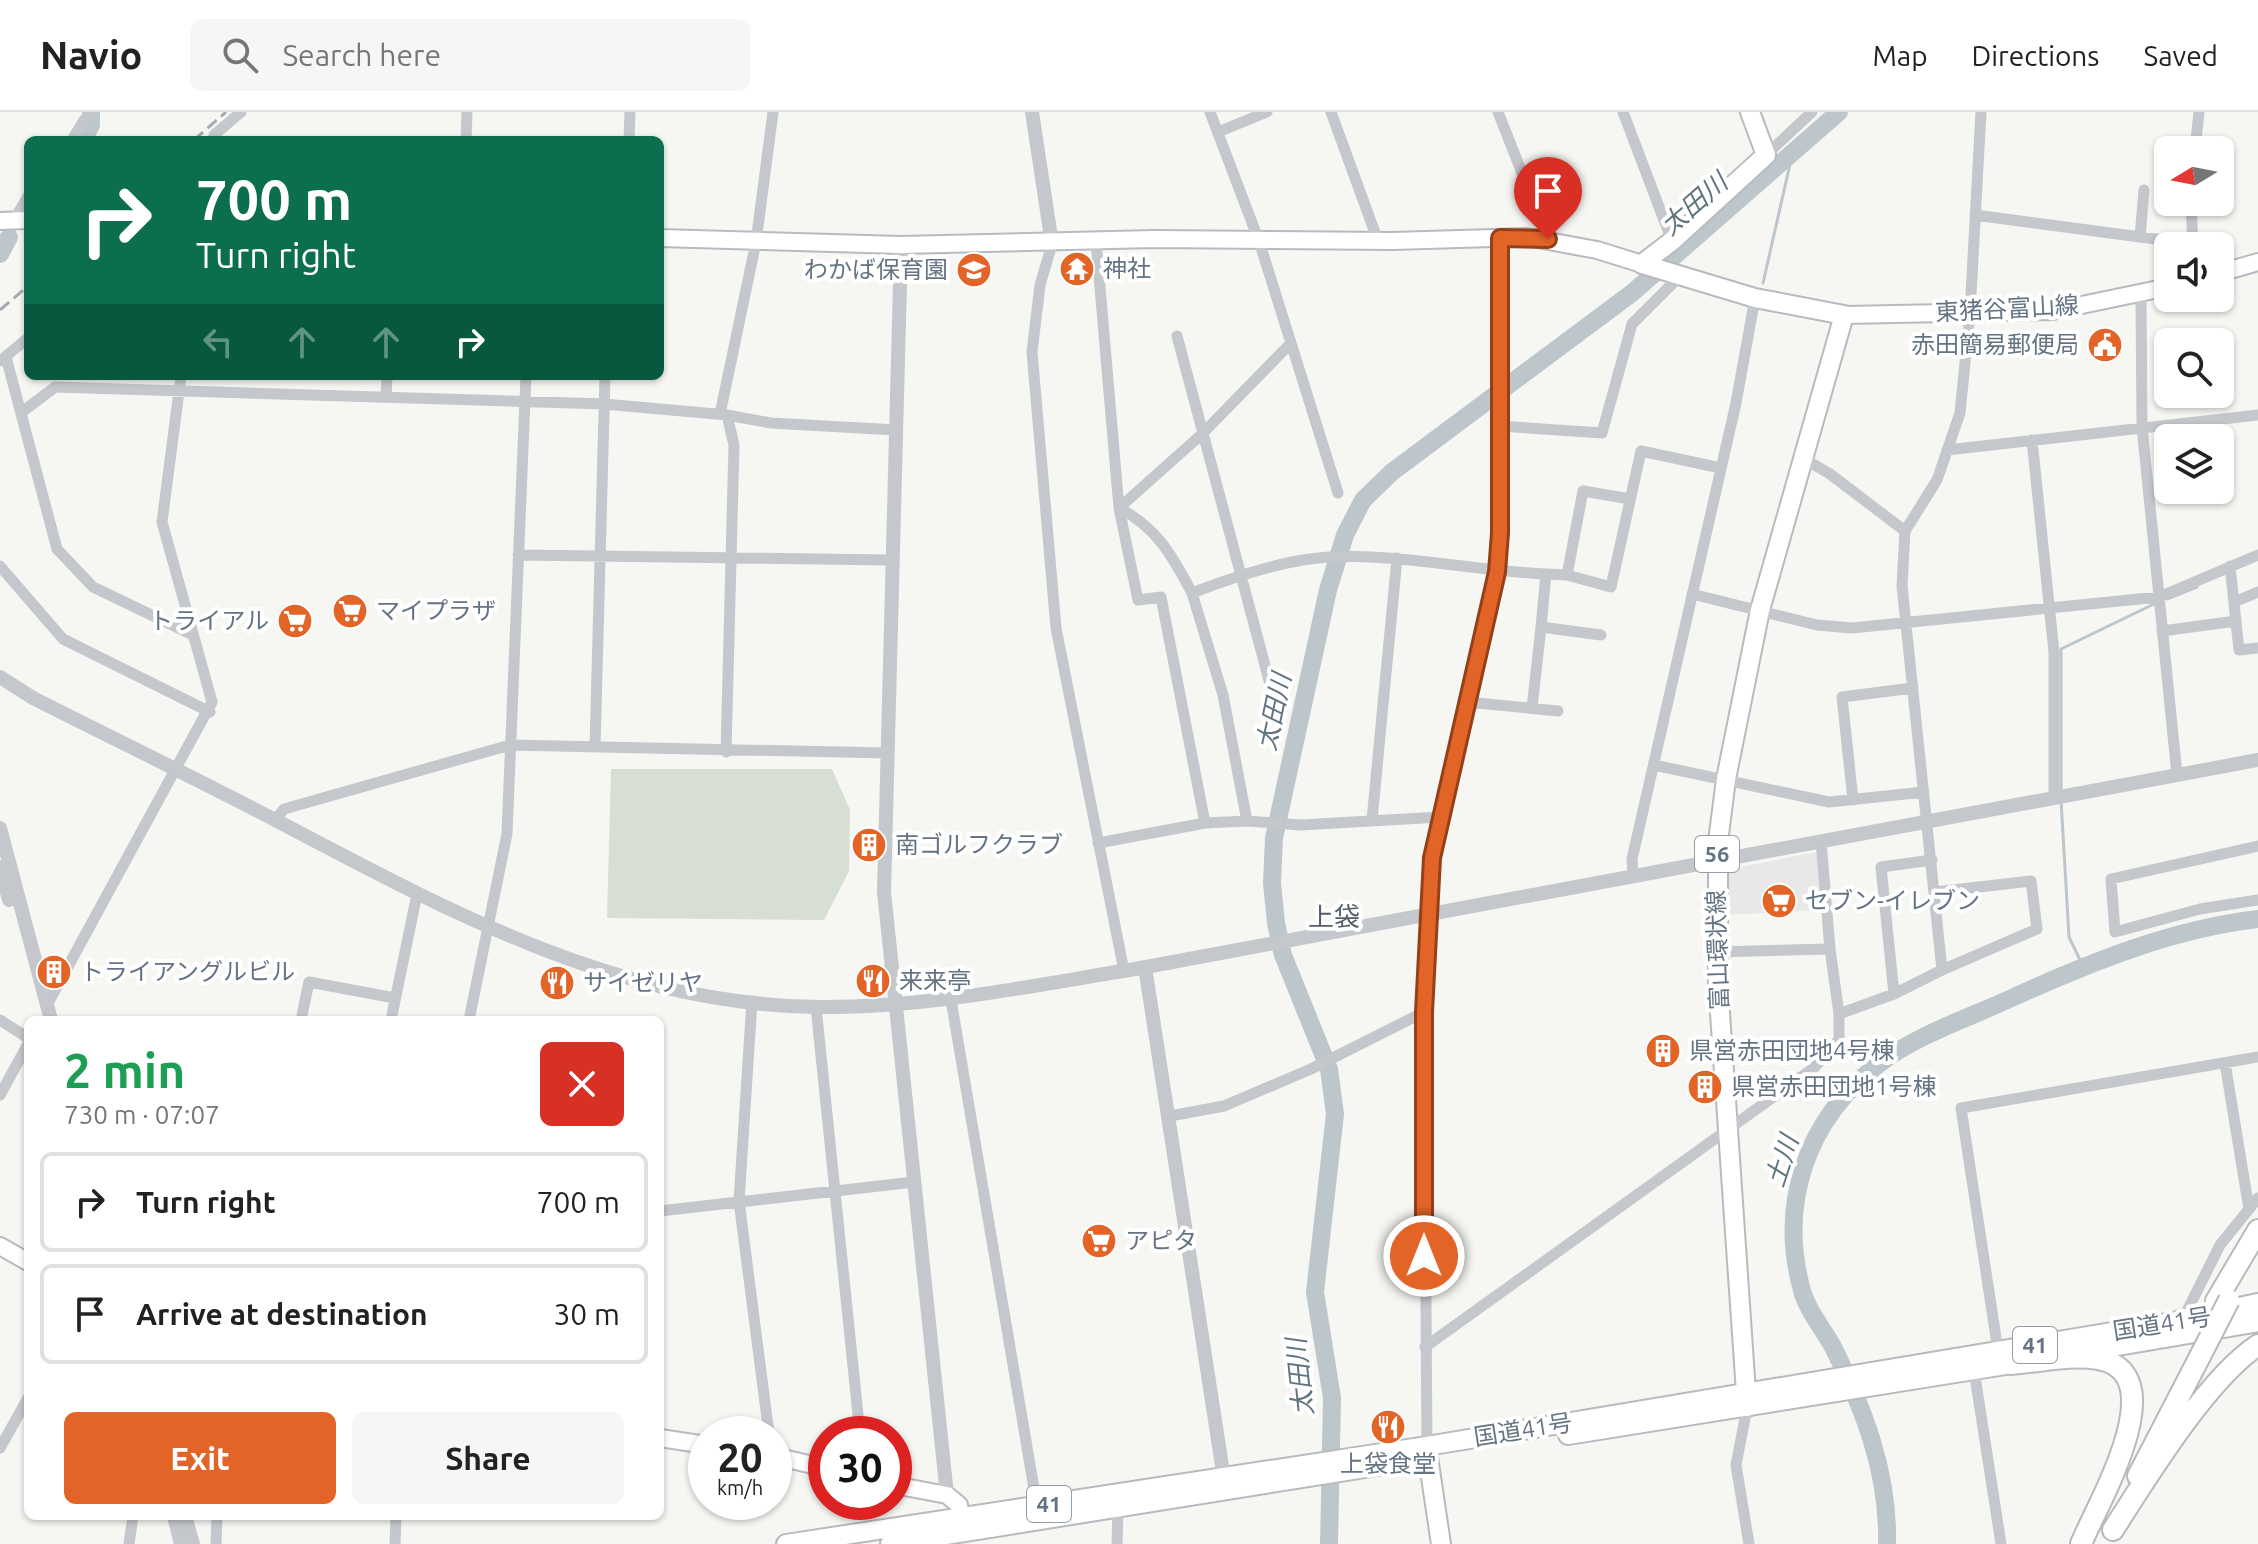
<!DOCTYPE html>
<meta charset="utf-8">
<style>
body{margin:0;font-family:Ubuntu,"Noto Sans JP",sans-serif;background:#f6f6f6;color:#222;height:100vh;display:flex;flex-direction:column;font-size:30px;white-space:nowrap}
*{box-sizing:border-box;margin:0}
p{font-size:26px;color:#767676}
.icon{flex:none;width:44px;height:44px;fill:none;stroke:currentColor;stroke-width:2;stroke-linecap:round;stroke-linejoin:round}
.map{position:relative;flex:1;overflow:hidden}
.details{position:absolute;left:24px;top:904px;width:640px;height:504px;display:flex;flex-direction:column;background:#fff;border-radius:12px;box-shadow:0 2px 6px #0004}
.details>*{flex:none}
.hud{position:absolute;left:24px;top:24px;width:640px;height:244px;border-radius:12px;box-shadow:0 2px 6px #0004;background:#0b6e4f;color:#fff;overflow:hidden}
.needle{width:52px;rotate:260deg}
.tools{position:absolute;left:2154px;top:24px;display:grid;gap:16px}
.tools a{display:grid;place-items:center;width:80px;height:80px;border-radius:12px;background:#fff;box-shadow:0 2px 6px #0004;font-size:40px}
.speed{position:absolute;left:688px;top:1304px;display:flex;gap:16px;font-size:40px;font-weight:700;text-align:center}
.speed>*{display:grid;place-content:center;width:104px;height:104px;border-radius:50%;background:#fff;box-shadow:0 2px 6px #0004;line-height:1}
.speed small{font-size:20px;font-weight:400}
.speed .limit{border:12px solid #d22;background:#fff;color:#111}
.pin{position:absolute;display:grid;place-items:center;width:68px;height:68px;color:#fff;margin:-82px -34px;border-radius:50% 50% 50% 0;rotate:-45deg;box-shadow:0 0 8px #0007}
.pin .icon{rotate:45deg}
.me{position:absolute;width:88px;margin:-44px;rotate:0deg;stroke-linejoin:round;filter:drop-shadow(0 0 6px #0008)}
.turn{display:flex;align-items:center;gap:28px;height:168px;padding:0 40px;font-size:36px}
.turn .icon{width:104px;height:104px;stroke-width:2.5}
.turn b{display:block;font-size:56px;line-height:68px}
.lanes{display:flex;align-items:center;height:76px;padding:0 40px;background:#0003;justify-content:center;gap:40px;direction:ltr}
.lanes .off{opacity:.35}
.round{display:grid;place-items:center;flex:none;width:84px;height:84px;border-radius:12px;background:#f6f6f6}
.summary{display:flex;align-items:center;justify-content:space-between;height:136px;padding:0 40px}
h1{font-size:48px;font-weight:700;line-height:60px;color:#1e9e55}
.primary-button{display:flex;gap:16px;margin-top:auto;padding:16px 40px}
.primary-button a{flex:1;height:92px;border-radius:12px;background:#e36427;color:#fff;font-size:32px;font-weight:700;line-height:92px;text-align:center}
.primary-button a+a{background:#f6f6f6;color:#222}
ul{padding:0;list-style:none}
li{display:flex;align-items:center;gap:24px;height:100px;margin:0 16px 12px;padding:0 24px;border:4px solid #e0e0e0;border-radius:12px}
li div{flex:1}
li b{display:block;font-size:30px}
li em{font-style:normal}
header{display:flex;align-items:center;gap:48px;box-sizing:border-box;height:112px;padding:0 40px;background:#fff;border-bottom:2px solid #e0e0e0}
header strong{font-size:38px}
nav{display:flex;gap:44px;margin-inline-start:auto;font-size:28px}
.search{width:560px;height:72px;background:#f6f6f6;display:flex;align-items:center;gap:20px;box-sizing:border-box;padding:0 28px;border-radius:12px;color:#767676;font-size:30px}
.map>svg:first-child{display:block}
</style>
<header>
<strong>Navio</strong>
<div class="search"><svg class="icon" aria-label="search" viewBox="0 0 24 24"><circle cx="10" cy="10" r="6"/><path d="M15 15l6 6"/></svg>Search here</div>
<nav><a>Map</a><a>Directions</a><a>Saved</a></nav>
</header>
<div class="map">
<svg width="2258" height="1432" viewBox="0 0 2258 1432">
<rect width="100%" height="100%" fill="#f6f7f3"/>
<path fill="#e7e8e7" d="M1817,740L1824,798L1723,803L1725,763L1735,756Z"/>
<path fill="#d7ded4" d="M611,657H832L850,698L849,759L824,808L607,806Z"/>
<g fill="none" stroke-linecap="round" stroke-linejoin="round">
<path stroke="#bdc6cb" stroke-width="3" d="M1763,171L1793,39
M2167,487L2197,475
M2061,680V537L2156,491
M2061,688L2069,825L2083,854"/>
<path stroke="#bdc6cb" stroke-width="18" d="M83,28L91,13V0
M0,142L9,125
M1329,1432L1332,1286L1315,1180L1335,1002L1329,957L1283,843L1276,811L1272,771L1274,726L1328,478L1345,423L1363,388L1392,360L1632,181L1839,0
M1887,1432C1889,1362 1864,1297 1833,1235C1824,1218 1809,1201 1803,1182C1777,1093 1806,1007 1880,951C1920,921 1972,905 2016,884C2094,849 2173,817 2258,807"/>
<defs>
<path id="secondary" d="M0,109L28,108
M660,126L901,133L1154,127L1393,129L1527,125L1597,138L1642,152
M2220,161L2258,150
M1844,203L2053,199L2168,175
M0,1134L28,1150
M660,1326L706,1333
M774,1344L826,1356
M894,1373L947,1383L959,1393L963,1415"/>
<path id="primary" d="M1642,152L1755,186L1844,203L1760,498L1726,667L1718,730V872L1747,1295
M1642,152L1672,129L1766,43L1750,0
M1428,1345L1441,1432"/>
<path id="trunk" d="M2077,1241L2258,1210
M1568,1323L2024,1250
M786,1432L1427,1334L2196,1206
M890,1432L1384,1353"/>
<path id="motorway" d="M2216,1189L2258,1118
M2182,1208L2258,1192
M2011,1252C2039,1250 2071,1242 2098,1247C2177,1261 2096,1394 2081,1432
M2138,1364L2195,1254
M2113,1418C2147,1365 2206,1268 2258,1233"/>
</defs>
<use href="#secondary" stroke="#b6bbc0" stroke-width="20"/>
<use href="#primary" stroke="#b7bbbf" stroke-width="22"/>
<use href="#trunk" stroke="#b7babd" stroke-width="22"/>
<use href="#motorway" stroke="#b7babd" stroke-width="24"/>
<path stroke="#c4c7cb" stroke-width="11" d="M1210,0L1259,129L1338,381
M1331,0L1378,129
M1498,0L1548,127
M1623,0L1672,129
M1218,20L1267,0
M72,28L84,8L93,0
M213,28L214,23L241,0
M466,28L467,0
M629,28L630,0
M2195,38L2199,0
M1766,43L1812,0
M2191,90L2193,134
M1975,103L2193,132
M14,108L28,84
M2140,125L2144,78
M1096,129L1119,396L1138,488L1161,485L1205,711
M1052,132L1040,173L1032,240L1056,516L1124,859
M2141,182L2142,315L2177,663
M1177,224L1270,572
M6,245L57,437L93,475L193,523
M0,249L28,226
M386,285L387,264
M22,300L55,275L604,292L727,303L771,311L896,318
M720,302L756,130L773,0
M1499,314L1602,321L1632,212L1681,163
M2032,328L2054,540V686
M1947,338L2258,303
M1801,345L1830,362L1905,419
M1630,387L1583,379L1567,463L1611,475L1641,339L1721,356
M518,443L891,448
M0,454L63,527L210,600
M2230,454L2239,538L2258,536
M1567,463L1546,462L1541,515L1601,523
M1192,481C1172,443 1157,416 1119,396L1202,322L1291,231
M1692,482L1817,513L1852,516L2159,485L2258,443
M2234,490L2258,480
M2162,519L2236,509
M1467,590L1558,599
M1532,596L1541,515
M595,635L605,264
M726,640L734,333L727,303
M1654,653L1829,690L1924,680
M1853,688L1842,585L1913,576
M1440,705L1301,713L1247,709L1223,583L1192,481C1226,468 1266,454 1303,448C1377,436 1470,459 1546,462
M275,708L284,697L510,633L887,641
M1372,708L1397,446
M1821,729L1830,837
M1098,731L1205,711L1247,709
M2258,734L2111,767L2115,820L2200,797L2258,788
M1633,764L1632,747L1736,291L1755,186
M1935,780L2031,769L2037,817L1942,858
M1716,840L1830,837L1839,902
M1894,882L1881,755L1932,748
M951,888L1037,1394
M752,889L739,1089L769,1322
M47,893L212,590L162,410L181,264
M816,895L860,1322
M0,908L28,926
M301,908L309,870L395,886
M391,908L417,782
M469,908L507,722L526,264
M2225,951L2249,1097
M0,983L28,932
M1170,1004L1224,994L1311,957L1424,900
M660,1099L914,1070
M2183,1207L2220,1133L2258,1086
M1425,1235L1815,955L1839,927V902L1894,882L1942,858L1902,474L1905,419L1937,368L1960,301L1970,201L1981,0
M1998,1239L1961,996L2258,945
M1974,1258L2001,1432
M1747,1296L1736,1353L1749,1432
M0,1336L28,1286
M1427,1338L1424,900L1432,746L1497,460L1500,421V126
M129,1432L133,1404
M216,1432L217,1404
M395,1432L396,1404
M1117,1432L1118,1398"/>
<path stroke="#c4c7cb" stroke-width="14" d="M1032,0L1052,132
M901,133L884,780L947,1383
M0,565L33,586C116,628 199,668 281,711C450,800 621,893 818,895C925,896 1030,874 1135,857L2258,648
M0,716L51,908
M0,755L9,788
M1145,855L1225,1373
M174,1404L181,1432
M185,1404L193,1432"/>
<use href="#secondary" stroke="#fff" stroke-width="16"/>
<use href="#primary" stroke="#fff" stroke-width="18"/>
<use href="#trunk" stroke="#fff" stroke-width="18"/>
<use href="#motorway" stroke="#fff" stroke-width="20"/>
<path stroke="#a4aab0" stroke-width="3" stroke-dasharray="12 6" stroke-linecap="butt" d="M194,28L226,0
M0,198L28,174"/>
<defs>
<path id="motorway-bridge" d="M2195,1254L2229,1188"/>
</defs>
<use href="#motorway-bridge" stroke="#b7babd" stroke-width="24" stroke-linecap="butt"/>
<use href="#motorway-bridge" stroke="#fff" stroke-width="20"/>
</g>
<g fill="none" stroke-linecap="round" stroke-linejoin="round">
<defs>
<path id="route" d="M1424,1144V900L1432,746L1497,460L1500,421V126L1548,127"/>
</defs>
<use href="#route" stroke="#944119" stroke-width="20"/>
<use href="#route" stroke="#e36427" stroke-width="14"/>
</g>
<defs>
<symbol id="temple-disc" viewBox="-11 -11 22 22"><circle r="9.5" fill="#e36427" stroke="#fff"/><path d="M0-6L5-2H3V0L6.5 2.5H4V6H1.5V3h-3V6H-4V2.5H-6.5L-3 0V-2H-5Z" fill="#fff"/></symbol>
<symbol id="school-disc" viewBox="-11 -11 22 22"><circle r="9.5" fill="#e36427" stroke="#fff"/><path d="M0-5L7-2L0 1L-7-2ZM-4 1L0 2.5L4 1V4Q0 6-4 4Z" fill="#fff"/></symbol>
<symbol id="civic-disc" viewBox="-11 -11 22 22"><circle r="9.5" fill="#e36427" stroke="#fff"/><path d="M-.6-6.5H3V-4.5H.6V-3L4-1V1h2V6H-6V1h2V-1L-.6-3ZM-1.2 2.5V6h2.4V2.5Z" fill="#fff"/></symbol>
<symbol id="supermarket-disc" viewBox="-11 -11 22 22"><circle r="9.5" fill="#e36427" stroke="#fff"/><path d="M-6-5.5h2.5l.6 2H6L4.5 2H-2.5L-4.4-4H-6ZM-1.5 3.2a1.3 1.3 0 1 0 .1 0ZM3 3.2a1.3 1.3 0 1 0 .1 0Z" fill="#fff"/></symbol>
<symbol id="building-disc" viewBox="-11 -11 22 22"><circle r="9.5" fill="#e36427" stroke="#fff"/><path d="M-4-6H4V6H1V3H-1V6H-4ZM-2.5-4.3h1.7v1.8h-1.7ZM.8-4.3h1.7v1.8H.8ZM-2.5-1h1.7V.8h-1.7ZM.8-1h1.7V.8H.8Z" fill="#fff"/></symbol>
<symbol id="restaurant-disc" viewBox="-11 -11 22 22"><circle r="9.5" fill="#e36427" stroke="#fff"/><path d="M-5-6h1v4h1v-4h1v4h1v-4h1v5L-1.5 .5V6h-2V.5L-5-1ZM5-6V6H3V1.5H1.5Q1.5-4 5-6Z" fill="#fff"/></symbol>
</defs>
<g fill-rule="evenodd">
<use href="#temple-disc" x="1057" y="137" width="40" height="40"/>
<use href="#school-disc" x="954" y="138" width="40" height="40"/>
<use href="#civic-disc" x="2085" y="213" width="40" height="40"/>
<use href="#supermarket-disc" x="330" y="479" width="40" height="40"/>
<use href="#supermarket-disc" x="275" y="489" width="40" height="40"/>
<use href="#building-disc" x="849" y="713" width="40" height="40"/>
<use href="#supermarket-disc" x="1759" y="769" width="40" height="40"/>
<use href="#building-disc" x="34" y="840" width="40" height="40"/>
<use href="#restaurant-disc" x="853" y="849" width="40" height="40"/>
<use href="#restaurant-disc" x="537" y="851" width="40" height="40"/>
<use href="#building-disc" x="1643" y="919" width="40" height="40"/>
<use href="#building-disc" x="1685" y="955" width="40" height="40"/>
<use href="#supermarket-disc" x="1079" y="1109" width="40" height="40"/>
<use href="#restaurant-disc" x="1368" y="1295" width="40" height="40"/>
</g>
<g text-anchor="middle" stroke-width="8" stroke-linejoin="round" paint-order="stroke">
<g fill="#fff" stroke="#939ea9" stroke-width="2">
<rect x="1695" y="724" width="44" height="36" rx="6"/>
<rect x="2013" y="1215" width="44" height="36" rx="6"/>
<rect x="1027" y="1374" width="44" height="36" rx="6"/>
</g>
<g font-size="22" font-weight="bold" fill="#657484">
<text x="1717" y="750">56</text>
<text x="2035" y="1241">41</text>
<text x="1049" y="1400">41</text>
</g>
<g font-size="24" fill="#657484" stroke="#fff" text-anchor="start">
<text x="1103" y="165">神社</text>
<text x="948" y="166" text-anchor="end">わかば保育園</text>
<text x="2079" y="241" text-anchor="end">赤田簡易郵便局</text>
<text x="376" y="507">マイプラザ</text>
<text x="269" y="517" text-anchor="end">トライアル</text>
<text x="895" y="741">南ゴルフクラブ</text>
<text x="1805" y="797">セブン-イレブン</text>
<text x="80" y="868">トライアングルビル</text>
<text x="899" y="877">来来亭</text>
<text x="583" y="879">サイゼリヤ</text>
<text x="1689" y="947">県営赤田団地4号棟</text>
<text x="1731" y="983">県営赤田団地1号棟</text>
<text x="1125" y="1137">アピタ</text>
<text x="1388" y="1360" text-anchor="middle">上袋食堂</text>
</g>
<g font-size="24" fill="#657484" stroke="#fff">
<text transform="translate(2007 197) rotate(-3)" y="8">東猪谷富山線</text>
<text transform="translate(1718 838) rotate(-92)" y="8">富山環状線</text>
<text transform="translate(2162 1212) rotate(-9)" y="8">国道41号</text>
<text transform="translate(1523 1318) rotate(-9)" y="8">国道41号</text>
</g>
<g font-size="26" font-style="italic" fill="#617581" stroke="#fff">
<text transform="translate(1694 92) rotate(-41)" y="9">太田川</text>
<text transform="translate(1274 600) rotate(-78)" y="9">太田川</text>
<text transform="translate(1782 1049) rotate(-72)" y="9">土川</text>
<text transform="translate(1300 1265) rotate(-96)" y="9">太田川</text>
</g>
<g font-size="26" fill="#535e6a" stroke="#fff">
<text x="1334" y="814">上袋</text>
</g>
</g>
</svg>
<div class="tools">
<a><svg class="needle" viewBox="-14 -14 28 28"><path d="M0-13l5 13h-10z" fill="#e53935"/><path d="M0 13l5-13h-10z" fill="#767676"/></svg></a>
<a><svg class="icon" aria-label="sound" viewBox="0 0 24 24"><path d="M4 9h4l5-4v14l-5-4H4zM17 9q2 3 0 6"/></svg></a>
<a><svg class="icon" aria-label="search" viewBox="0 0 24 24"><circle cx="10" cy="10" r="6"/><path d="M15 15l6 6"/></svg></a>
<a><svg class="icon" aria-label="layers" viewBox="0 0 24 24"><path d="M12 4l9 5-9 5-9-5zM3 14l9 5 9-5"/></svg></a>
</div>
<div class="speed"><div>20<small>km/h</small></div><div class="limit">30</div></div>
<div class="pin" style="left:1548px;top:127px;background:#d93025"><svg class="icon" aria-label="arrive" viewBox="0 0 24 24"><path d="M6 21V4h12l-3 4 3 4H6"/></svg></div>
<svg class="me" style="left:1424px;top:1144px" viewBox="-20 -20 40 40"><circle r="17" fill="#e36427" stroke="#fff" stroke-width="3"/><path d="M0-11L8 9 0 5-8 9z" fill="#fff"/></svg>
<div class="hud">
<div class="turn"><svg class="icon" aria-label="right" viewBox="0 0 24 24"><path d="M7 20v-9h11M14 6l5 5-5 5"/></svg><div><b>700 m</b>Turn right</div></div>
<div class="lanes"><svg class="icon off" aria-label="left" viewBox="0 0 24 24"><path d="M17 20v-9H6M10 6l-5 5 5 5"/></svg><svg class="icon off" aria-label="ahead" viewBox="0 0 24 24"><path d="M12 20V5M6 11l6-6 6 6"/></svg><svg class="icon off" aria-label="ahead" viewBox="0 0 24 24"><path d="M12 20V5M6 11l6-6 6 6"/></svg><svg class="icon" aria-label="right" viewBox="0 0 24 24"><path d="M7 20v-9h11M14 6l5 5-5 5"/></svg></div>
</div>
<section class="details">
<div class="summary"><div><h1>2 min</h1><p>730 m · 07:07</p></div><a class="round" style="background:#d93025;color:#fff"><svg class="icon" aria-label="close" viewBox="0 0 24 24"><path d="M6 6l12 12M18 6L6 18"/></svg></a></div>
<ul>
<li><svg class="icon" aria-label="right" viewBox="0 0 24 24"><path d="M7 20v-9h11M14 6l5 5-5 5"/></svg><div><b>Turn right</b></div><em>700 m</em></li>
<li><svg class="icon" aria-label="arrive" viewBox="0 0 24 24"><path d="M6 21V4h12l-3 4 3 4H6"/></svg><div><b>Arrive at destination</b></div><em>30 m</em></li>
</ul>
<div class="primary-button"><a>Exit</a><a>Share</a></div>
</section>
</div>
